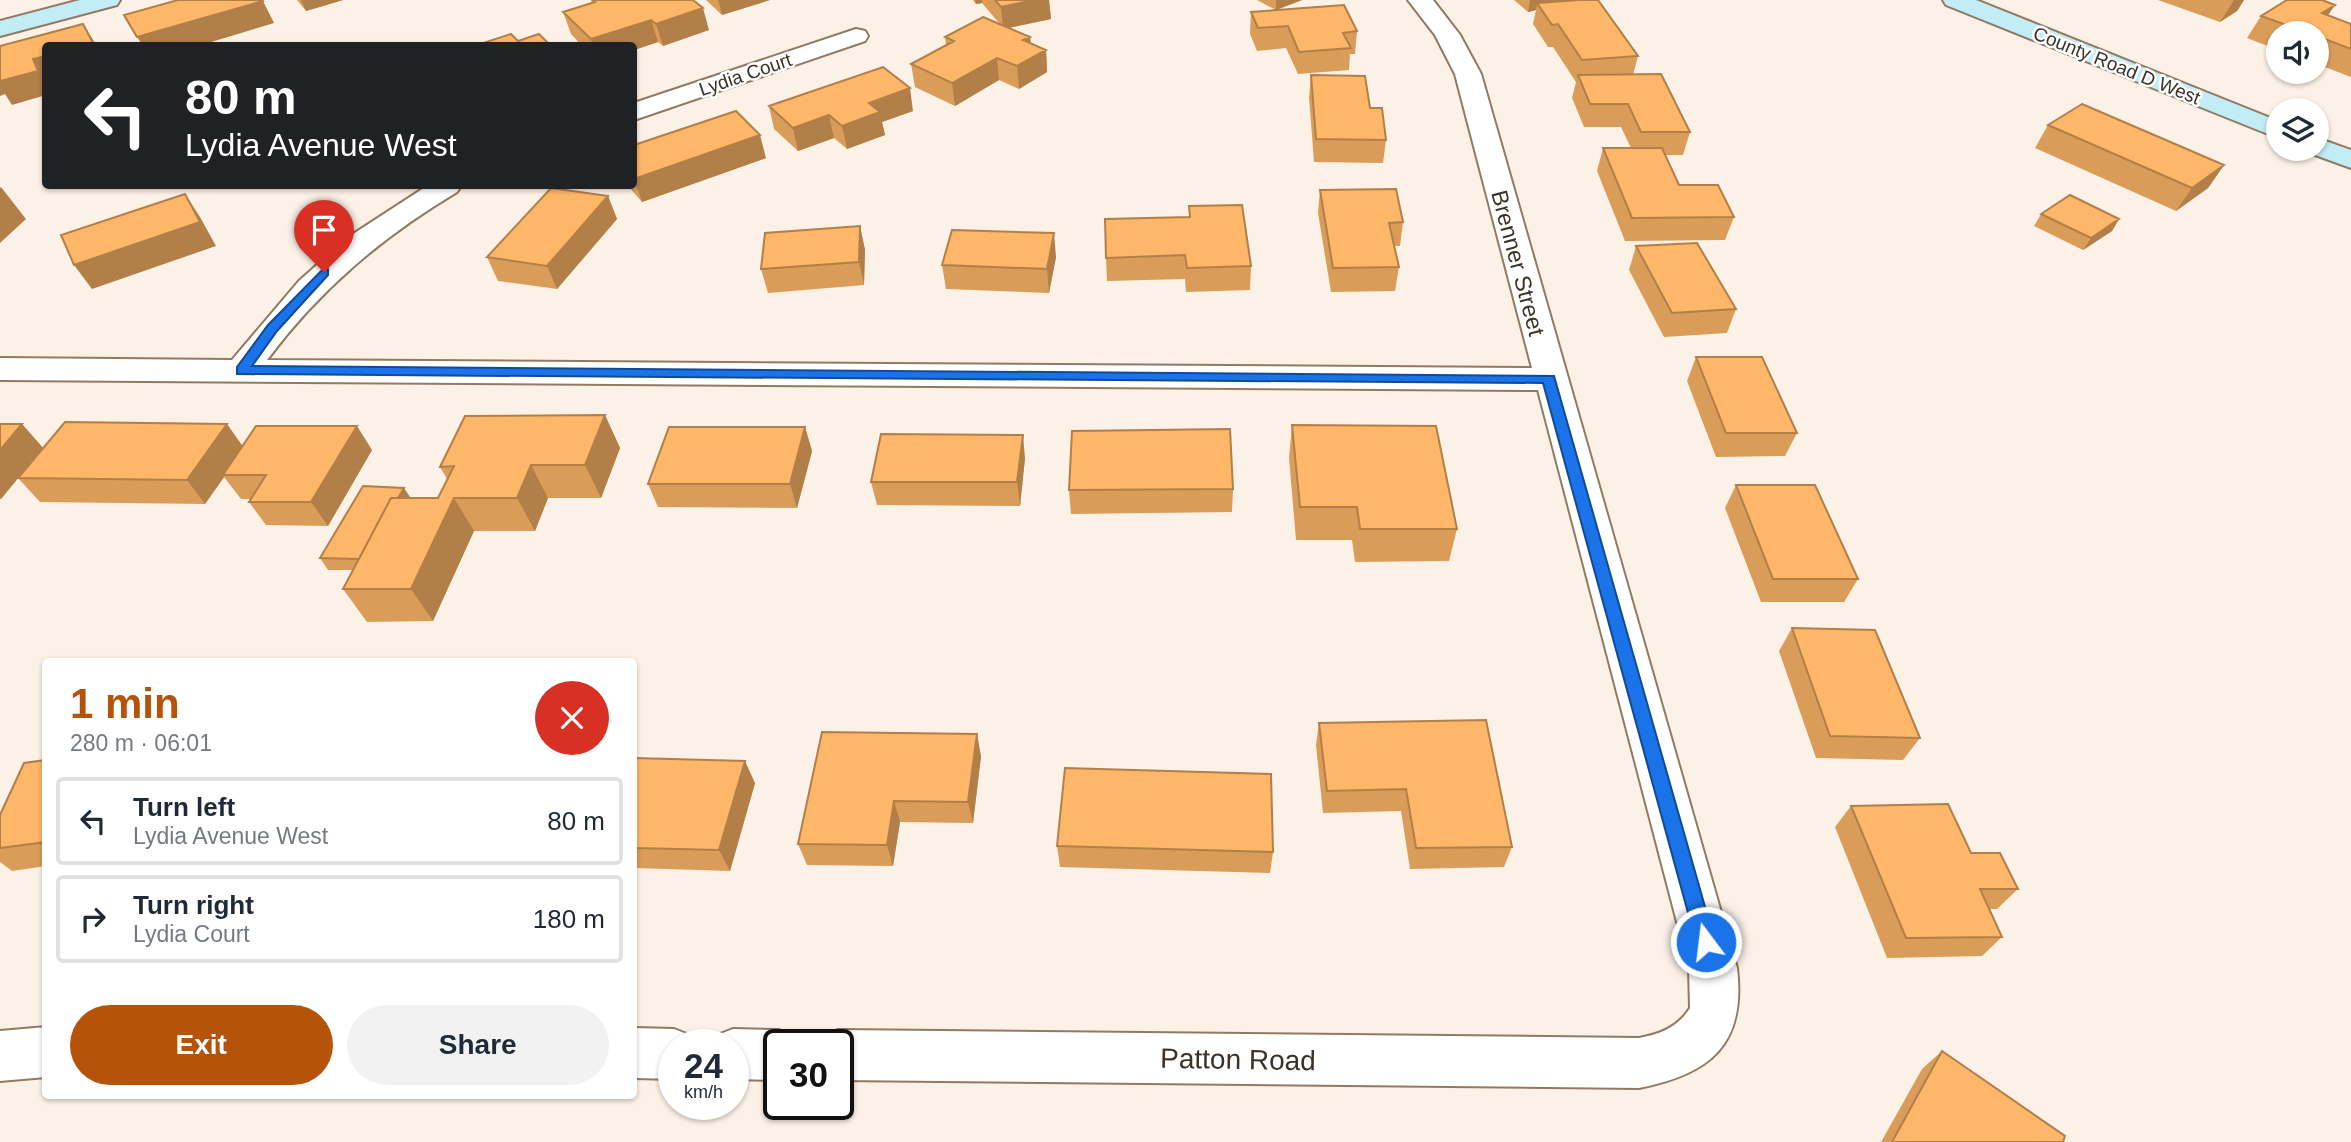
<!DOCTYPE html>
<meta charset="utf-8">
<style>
body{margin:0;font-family:Arial,sans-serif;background:#f2f2f3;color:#1f2937;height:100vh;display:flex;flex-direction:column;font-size:26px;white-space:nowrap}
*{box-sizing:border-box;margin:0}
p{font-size:23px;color:#747a83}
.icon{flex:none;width:38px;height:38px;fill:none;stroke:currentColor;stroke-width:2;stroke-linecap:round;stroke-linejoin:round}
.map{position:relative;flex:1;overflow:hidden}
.side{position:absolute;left:42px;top:658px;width:595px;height:441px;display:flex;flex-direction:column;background:#fff;border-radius:7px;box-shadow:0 2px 5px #0004}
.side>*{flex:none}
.hud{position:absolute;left:42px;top:42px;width:595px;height:147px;border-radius:7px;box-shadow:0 2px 5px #0004;background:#202124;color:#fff;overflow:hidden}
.tools{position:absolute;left:2266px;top:21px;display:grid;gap:14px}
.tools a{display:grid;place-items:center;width:63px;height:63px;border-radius:50%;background:#fff;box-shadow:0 2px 5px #0004;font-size:35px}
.speed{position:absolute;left:658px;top:1029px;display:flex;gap:14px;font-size:35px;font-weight:700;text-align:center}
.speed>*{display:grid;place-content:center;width:91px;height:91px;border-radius:50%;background:#fff;box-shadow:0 2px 5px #0004;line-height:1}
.speed small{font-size:18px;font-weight:400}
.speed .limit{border:4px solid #111;border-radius:10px;background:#fff;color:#111}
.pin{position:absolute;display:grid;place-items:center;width:60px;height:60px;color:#fff;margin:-72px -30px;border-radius:50% 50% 50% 0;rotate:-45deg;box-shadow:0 0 7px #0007}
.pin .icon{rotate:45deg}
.me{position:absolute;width:77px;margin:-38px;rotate:345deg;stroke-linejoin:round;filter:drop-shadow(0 0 5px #0008)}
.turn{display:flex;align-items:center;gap:24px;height:147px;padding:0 28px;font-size:32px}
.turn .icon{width:91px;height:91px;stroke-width:2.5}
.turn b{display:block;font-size:49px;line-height:60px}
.round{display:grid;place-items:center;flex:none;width:74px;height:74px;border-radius:37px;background:#f2f2f3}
.headline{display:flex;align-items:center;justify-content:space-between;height:119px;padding:0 28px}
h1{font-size:42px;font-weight:600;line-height:52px;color:#b45309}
.button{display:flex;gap:14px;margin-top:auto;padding:14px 28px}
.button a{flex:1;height:80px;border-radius:42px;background:#b45309;color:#fff;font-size:28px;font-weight:600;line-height:80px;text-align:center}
.button a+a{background:#f2f2f3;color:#1f2937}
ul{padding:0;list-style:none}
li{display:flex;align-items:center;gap:21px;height:88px;margin:0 14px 10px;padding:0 14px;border:4px solid #e0e1e3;border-radius:7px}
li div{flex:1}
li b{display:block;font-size:26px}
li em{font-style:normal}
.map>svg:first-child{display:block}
</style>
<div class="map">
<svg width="2351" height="1142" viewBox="0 0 2351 1142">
<rect width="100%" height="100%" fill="#fcf1e7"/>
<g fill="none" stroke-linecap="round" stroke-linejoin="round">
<defs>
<path id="street" d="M1408,0H1433L1460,35L1481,74L1737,968C1746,1044 1711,1074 1639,1088L838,1080V1045H817L820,1037L838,1030L1639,1038C1661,1034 1678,1027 1690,1008L1689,968L1538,390L0,380V358L232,360L299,281L347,238L427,186H461L457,192C382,237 320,289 267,360L1532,368L1455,74L1435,35Z
M856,29L865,31L868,36L865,41L634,120V103Z
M46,1027V1077L0,1081V1031Z
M634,1028L674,1029L692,1036L696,1045H674V1079L634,1078Z
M733,1029L779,1030L797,1037L800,1045H779V1080L733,1079V1045H711L715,1036Z"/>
<path id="secondary" d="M80,0H120L117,5L0,36V21Z
M1943,0H1976L2278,121V138L1946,5Z
M2317,138L2351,150V168L2307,152L2305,149H2317Z"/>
</defs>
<use href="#street" stroke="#927a62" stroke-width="4"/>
<use href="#secondary" stroke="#927a62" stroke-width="4"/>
<use href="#street" fill="#fff" fill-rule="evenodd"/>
<use href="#secondary" fill="#c2ecf6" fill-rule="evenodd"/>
</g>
<path fill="#da9d59" d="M297,0H343L306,11Z
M591,0H693L709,30L663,46L658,42L634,50V46H582L571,34L563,12L592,3Z
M706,0H770L722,15Z
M973,0H1049L1051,19L1009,28L1030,37L1031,43L1046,50L1047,72L1019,89L999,80L955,106L915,87L911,64L946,45L945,37L999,23L982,3L976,4Z
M1257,0H1302L1276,10L1357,31L1355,54H1350L1349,70L1298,74L1286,48L1257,51L1250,34L1251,12L1276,10Z
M1514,0H1598L1638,56L1633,75L1690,132L1683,155H1665L1679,185L1734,217L1725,240L1625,241L1597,171L1603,148H1631L1621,127H1584L1572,98L1576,82L1553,47H1548L1533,24L1536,10L1528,12Z
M2158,0H2244L2237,11L2220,22Z
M2328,15L2351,24V77L2317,64V33H2278V50L2247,38L2261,16Z
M1311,75L1370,108L1386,140L1383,163L1314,162L1309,97Z
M769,106L913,111L882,122L885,135L847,149L834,138L798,151L774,129Z
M2048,125L2224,165L2208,188L2176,211L2035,148Z
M634,145L766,158L642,202L628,186H634Z
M1320,190L1403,222L1400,246H1394L1399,267L1395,291L1331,292L1318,213Z
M608,196L617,219L557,289L498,281L487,257Z
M1189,206L1251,266L1250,290L1186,292L1185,279L1107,281L1106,258L1189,217Z
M2041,214L2119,219L2112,231L2083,250L2034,226Z
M860,226L865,250L864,285L768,293L761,269Z
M1636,246L1736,309L1727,333L1664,337L1629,270Z
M1056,257L1049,293L946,289L942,265Z
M1696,357L1797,433L1785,456L1716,457L1687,381Z
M605,415L620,448L601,498H548L535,531H474L433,621L367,622L343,589L353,570H328L320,558L404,488L410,498H438L447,479L440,467Z
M0,424H22L43,448L243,446L372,450L328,526L266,525L249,502L251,499H241L224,477L205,504L40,502L18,478L1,499H0Z
M1292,425L1457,529L1449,561L1355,562L1352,540H1296L1289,458Z
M805,427L812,451L797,508L658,507L648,484Z
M1025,458L1020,506L877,505L871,482Z
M1736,485L1858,579L1844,602H1761L1725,508Z
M1233,489L1232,512L1071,514L1069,490Z
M1792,628L1920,738L1903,760L1816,758L1779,651Z
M1319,723L1512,847L1504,867L1410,869L1401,811L1323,813L1316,745Z
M981,756L973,823L900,822L893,866L807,865L798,844Z
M634,758L755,783L730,871L634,868Z
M46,760V866L12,871L0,862V815Z
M1851,806L1971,853L2018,889L1997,909H1990L2002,937L1982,956L1887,958L1835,827Z
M1057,846L1273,852L1270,873L1060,867Z
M1942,1051L2063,1142H1881L1922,1069Z"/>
<path fill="#b27f49" d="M301,0H343L306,11Z
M718,0H770L722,15Z
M975,0H982V3L976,4Z
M1034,0H1049L1051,19L1003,29L1001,7Z
M1276,0H1302L1276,10Z
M1530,0H1591L1537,3L1536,10L1528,12Z
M2234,0H2244L2237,11L2220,22Z
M263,1L274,23L198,46H143L137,37Z
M2335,5L2320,27L2322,13Z
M703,8L709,30L663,46L656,24Z
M651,20L658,42L634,50V46H593L591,39Z
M83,24L97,46H83Z
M1030,37L1032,58L1046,50L1047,72L1019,89L1017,66L1023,40Z
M46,56V95L12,105L5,94L0,96V81L33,59Z
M997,58L999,80L955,106L952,83Z
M910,88L913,111L882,122L885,135L847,149L842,126L869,103Z
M829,115L834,138L798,151L793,128Z
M760,135L766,158L642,202L634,179Z
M2224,165L2208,188L2176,211L2192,188Z
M1,187L26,219L0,243V188Z
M185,194L200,217L216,246L92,289L74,265Z
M608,196L617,219L557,289L547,266Z
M2119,219L2112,231L2083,250L2091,238Z
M860,226L865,250L864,285L859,262Z
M1054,233L1056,257L1049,293L1047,269Z
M605,415L620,448L601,498L585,465Z
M22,424L43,448L1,499L0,497V450Z
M227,424L244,448L223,475L224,477L205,504L187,480Z
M357,426L372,450L328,526L311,502Z
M805,427L812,451L797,508L790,484Z
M1023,435L1025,458L1020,506L1017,482Z
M531,465L548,498L535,531L517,498Z
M404,488L412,500L363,559Z
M454,498L474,531L433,621L411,589Z
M977,734L981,756L973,823L968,802Z
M745,761L755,783L730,871L719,850Z
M894,801L900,822L893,866L887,845Z"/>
<path fill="#feb668" stroke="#b27f49" stroke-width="2" d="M178,0H262L263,1L137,37L124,15Z
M593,0H693L703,8L656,24L651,20L591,39L563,12L595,2Z
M995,0H1034L1001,7Z
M1579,0H1598L1638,56L1582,60L1558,24L1552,25L1537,3Z
M2287,0H2322L2335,5L2322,13L2351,24V49L2317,36V33H2309L2261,16Z
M1344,5L1357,31L1343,33L1351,48L1299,52L1288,26L1258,28L1251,12Z
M983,17L1030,37L1023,40L1046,50L1017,66L997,58L952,83L911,64L954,41L945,37Z
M83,24L93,43L83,46H46V56L33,59L38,71L0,81V46Z
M511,34L518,41L539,34L551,46H481L480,44Z
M883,67L910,88L869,103L880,112L842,126L829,115L793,128L769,106Z
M1661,74L1690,132H1641L1628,104H1590L1578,75Z
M1311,75L1365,76L1370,108H1382L1386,140L1316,139Z
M2082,104L2224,165L2192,188L2048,125Z
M736,111L760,135L634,179V145Z
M1603,148H1662L1679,185H1718L1734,217L1632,218Z
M551,188L608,196L547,266L487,257Z
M1396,189L1403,222L1389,223L1399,267L1333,268L1320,190Z
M185,194L200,222L74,265L61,235Z
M2070,195L2119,219L2091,238L2041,214Z
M1242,205L1251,266L1187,268L1185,255L1106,258L1105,219L1190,217L1189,206Z
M860,226L859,262L761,269L765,233Z
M952,230L1054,233L1047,269L942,265Z
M1697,243L1736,309L1672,313L1636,246Z
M1696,357H1762L1797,433H1726Z
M605,415L585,465H531L517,498H454L411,589H343L391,498H438L454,466L440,467L465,416Z
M65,422L227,424L187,480L18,478Z
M0,424H22L0,450Z
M1292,425L1436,426L1457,529H1360L1357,507H1300Z
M256,426H357L311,502H249L266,475H223Z
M669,427H805L790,484H648Z
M1230,429L1233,489L1069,490L1072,431Z
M881,434L1023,435L1017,482H871Z
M1736,485H1815L1858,579H1773Z
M363,486L404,488L398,498H391L359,559L320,558Z
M1792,628L1875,630L1920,738L1830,736Z
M1486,720L1512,847L1416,848L1406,789L1327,791L1319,723Z
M822,732L977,734L968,802L894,801L887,845L798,844Z
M634,758L745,761L719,850L634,848Z
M46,760V842L0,848V815L24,763Z
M1065,768L1271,774L1273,852L1057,846Z
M1948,804L1971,853H2000L2018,889H1980L2002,937L1906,938L1851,806Z
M1942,1051L2065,1136L2063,1142H1892Z"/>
<path fill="#1a73e8" stroke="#114b97" stroke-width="2" d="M324,268L328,269V275L277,331L252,366L1554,376L1715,942L1713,948L1706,951L1699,948L1696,942L1543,383L237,374V367L268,325Z"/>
<g text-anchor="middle" stroke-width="5" stroke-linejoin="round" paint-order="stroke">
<g font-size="19" fill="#3c3227" stroke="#fff">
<text transform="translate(2117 65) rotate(22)" y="7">County Road D West</text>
<text transform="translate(745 74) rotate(-19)" y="7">Lydia Court</text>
</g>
<g font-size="23" fill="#3c3227" stroke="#fff">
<text transform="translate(1518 263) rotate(75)" y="8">Brenner Street</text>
</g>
<g font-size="28" fill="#3c3227" stroke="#fff">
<text transform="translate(1238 1059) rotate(1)" y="10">Patton Road</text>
</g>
</g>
</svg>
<div class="tools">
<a><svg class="icon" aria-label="sound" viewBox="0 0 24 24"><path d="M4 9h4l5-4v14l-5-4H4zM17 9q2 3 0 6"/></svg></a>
<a><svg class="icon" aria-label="layers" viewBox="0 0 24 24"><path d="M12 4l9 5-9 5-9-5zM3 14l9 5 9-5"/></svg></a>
</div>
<div class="speed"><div>24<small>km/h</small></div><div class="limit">30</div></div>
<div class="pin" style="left:324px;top:272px;background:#d93025"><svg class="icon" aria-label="arrive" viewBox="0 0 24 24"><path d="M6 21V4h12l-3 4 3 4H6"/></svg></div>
<svg class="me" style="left:1706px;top:942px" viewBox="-20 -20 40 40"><circle r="17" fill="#1a73e8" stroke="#fff" stroke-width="3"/><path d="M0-11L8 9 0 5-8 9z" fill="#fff"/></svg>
<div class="hud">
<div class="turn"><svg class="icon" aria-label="left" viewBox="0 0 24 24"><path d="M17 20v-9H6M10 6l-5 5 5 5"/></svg><div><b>80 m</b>Lydia Avenue West</div></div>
</div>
<section class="side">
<div class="headline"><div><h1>1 min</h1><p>280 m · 06:01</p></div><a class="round" style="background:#d93025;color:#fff"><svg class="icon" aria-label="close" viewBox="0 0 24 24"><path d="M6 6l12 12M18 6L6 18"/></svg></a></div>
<ul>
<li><svg class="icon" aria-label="left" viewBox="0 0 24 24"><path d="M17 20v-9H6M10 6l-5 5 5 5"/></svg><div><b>Turn left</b><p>Lydia Avenue West</p></div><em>80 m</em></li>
<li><svg class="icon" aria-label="right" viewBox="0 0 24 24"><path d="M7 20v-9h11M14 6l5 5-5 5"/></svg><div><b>Turn right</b><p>Lydia Court</p></div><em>180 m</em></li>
</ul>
<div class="button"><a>Exit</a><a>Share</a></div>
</section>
</div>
